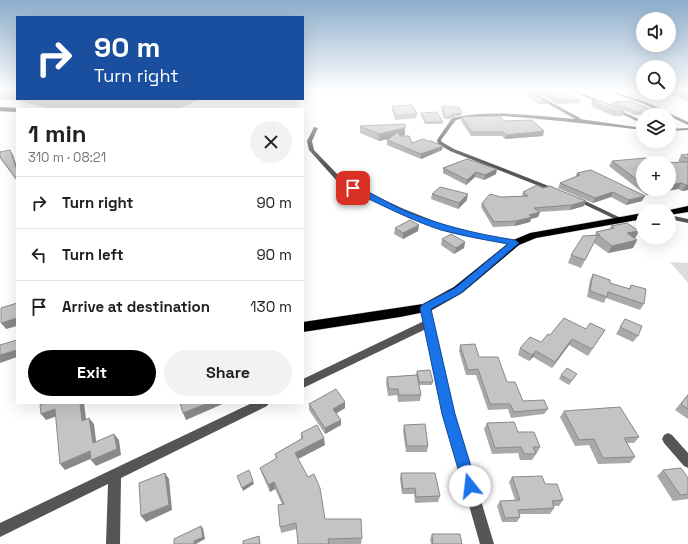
<!DOCTYPE html>
<meta charset="utf-8">
<style>
body{margin:0;font-family:"Space Grotesk",sans-serif;background:#f2f2f2;color:#202124;height:100vh;display:flex;flex-direction:column;font-size:15px;white-space:nowrap}
*{box-sizing:border-box;margin:0}
p{font-size:13px;color:#757577}
.icon{flex:none;width:22px;height:22px;fill:none;stroke:currentColor;stroke-width:2;stroke-linecap:round;stroke-linejoin:round}
.map{position:relative;flex:1;overflow:hidden}
.details{position:absolute;left:16px;top:108px;width:288px;height:296px;display:flex;flex-direction:column;background:#fff;border-radius:0px;box-shadow:0 4px 16px #0002}
.details>*{flex:none}
.top-card{position:absolute;left:16px;top:16px;width:288px;height:84px;border-radius:0px;box-shadow:0 4px 16px #0002;background:#1a4fa0;color:#fff;overflow:hidden}
.fabs{position:absolute;left:636px;top:12px;display:grid;gap:8px}
.fabs a{display:grid;place-items:center;width:40px;height:40px;border-radius:50%;background:#fff;box-shadow:0 4px 16px #0002;font-size:20px}
.pin{position:absolute;display:grid;place-items:center;width:34px;height:34px;color:#fff;margin:-17px;border-radius:8px;box-shadow:0 2px 6px #0006}
.me{position:absolute;width:44px;margin:-22px;rotate:344deg;stroke-linejoin:round;filter:drop-shadow(0 0 3px #0008)}
.turn{display:flex;align-items:center;gap:14px;height:84px;padding:0 12px;font-size:18px}
.turn .icon{width:52px;height:52px;stroke-width:2.5}
.turn b{display:block;font-size:28px;line-height:34px}
.round{display:grid;place-items:center;flex:none;width:42px;height:42px;border-radius:21px;background:#f2f2f2}
.summary{display:flex;align-items:center;justify-content:space-between;height:68px;padding:0 12px}
h1{font-size:24px;font-weight:600;line-height:30px}
.cta{display:flex;gap:8px;margin-top:auto;padding:8px 12px}
.cta a{flex:1;height:46px;border-radius:24px;background:#000;color:#fff;font-size:16px;font-weight:600;line-height:46px;text-align:center}
.cta a+a{background:#f2f2f2;color:#202124}
ul{padding:0;list-style:none}
li{display:flex;align-items:center;gap:12px;height:52px;padding:0 12px;border-top:1px solid #e0e0e0}
li div{flex:1}
li b{display:block;font-size:15px}
li em{font-style:normal}
.map>svg:first-child{display:block}
</style>
<div class="map">
<svg width="688" height="544" viewBox="0 0 688 544">
<rect width="100%" height="100%" fill="#fff"/>
<path fill="#dcdcdc" d="M670,262L688,263V283Z"/>
<path fill="#a3a3a3" d="M0,91H17V99H199L179,109H50L16,100H0Z"/>
<g fill="none" stroke-linecap="round" stroke-linejoin="round">
<defs>
<path id="trunk" d="M0,107L17,108L19,109H17V112L0,111Z
M688,206V212L669,215V211H665Z
M643,213V219L536,238L519,245L462,293L430,311L400,317L303,332V322L423,304L454,287L511,241L530,233Z"/>
</defs>
<use href="#trunk" stroke="#dbdbdb" stroke-width="1"/>
<path fill="#555" fill-rule="evenodd" d="M548,91H567L536,94L580,118V119L643,128V130C608,126 574,122 539,119C511,116 482,114 456,120L441,140L442,142L454,149L559,190V192L557,193L450,151L438,144L437,140L452,118C492,109 535,116 575,119L529,93Z
M573,91H578L643,121V124Z
M607,91H612L646,102L688,122V125L669,116V115H666L644,104Z
M314,127L318,128L312,141L314,150L341,178L351,185L404,209L439,223L473,233L515,241L519,243L515,245L473,237L434,226L399,212L347,187L336,180L309,150L307,141Z
M688,128V130L669,131V129Z
M577,197L623,219L624,220L623,221H619L575,200L574,199Z
M669,215L688,219V223L669,219Z
M426,305L429,306L430,308L455,414L494,544H480L443,414L426,329L303,388V379L424,321L422,308L423,306Z
M252,403H269L267,406L121,478L120,544H106L108,484L0,537V523Z
M668,433L672,435L688,453V468L684,466L664,443L662,439L664,435Z"/>
<use href="#trunk" fill="#000" fill-rule="evenodd"/>
</g>
<path fill="#a9a9a9" fill-rule="evenodd" d="M674,91H688V102L672,95Z
M542,92L581,100L580,103L557,104L541,95Z
M529,94L546,102V104H538L528,96Z
M592,101L624,111L622,116H613L591,106Z
M613,102L655,112L653,115H634L611,105Z
M392,106L417,114L416,118L395,120L392,110Z
M442,106L461,115L452,117L449,119H444L441,108Z
M421,113L443,122L442,124H425L421,115Z
M462,117L504,121L543,136L505,139L502,136H471L461,121Z
M360,126L405,128V135L400,136L412,143L442,150L421,159L387,145V140L389,139L379,141L360,133Z
M0,152L13,155L17,167V181L0,158Z
M688,154V190L682,191L678,189L646,195L609,166L612,161L654,163L681,162L678,161L681,155ZM643,163L669,189H643Z
M443,168L496,174L484,180L475,177L466,185L443,173Z
M577,173L642,201L626,205L611,197L593,203L558,188L560,183L575,177Z
M523,192L584,206L570,210L540,212L538,217L531,219L530,222L515,226L493,227L481,207L482,203L501,197L522,196Z
M432,194L467,200L458,209L431,199Z
M611,226L639,231L635,238H634L637,240L633,248L608,253L594,243L581,268L568,263L571,255L595,235L596,232L610,229Z
M395,228L418,231L403,239L394,234Z
M442,239L465,242L464,248L454,254L441,245Z
M593,274L610,283L629,289L631,285L644,304L640,310L606,298L604,303L587,297L590,280Z
M625,319L638,336L633,342L616,334Z
M586,329L605,330L588,356L569,345L552,368L533,357L529,361L518,355L520,348L541,342L550,335Z
M460,345L479,357L507,382L523,401L548,409L544,414L511,418L508,409L488,410L476,375H466L459,351Z
M417,371L433,382L432,385H419L421,395L420,401L398,402L397,395L388,396L386,383L387,377L416,375Z
M577,374L569,385L559,379L561,375Z
M688,394V419L675,410Z
M309,404L345,408L336,413L341,420V425L325,434L309,410Z
M564,411L639,437L634,443H627L635,457L630,463L598,464L589,445L575,446L560,417Z
M487,423L518,432L540,447L537,453H535L536,454L532,460H520L518,453L492,454L484,429Z
M404,425L428,446L427,452H406L403,431Z
M301,433L325,445L298,459L325,519L362,538L361,544H298L297,529L281,533L280,527L282,504L275,489L270,492L262,474L260,468L276,459L275,454L301,439Z
M663,470L688,478V499L673,501L657,476Z
M401,473L440,496L438,502L415,503L414,494H402L400,479Z
M512,477L545,484L563,500L559,506H553L554,508L550,514H519L520,517L517,522H502L497,506L500,501L515,500L509,482Z
M432,534L462,544H431L430,539Z"/>
<path fill="#898989" d="M462,113L461,115L452,117L449,119L450,117L452,114Z
M405,128V135L379,141V134Z
M544,131L543,136L505,139L506,135Z
M443,146L442,150L421,159V154Z
M10,150L13,155L17,167V170Z
M497,169L496,174L484,180L485,175Z
M476,172L475,177L466,185L467,180Z
M681,183L678,189L646,195L649,189H669V185Z
M686,185H688V190L682,191Z
M613,192L611,197L593,203L595,198Z
M468,194L467,200L458,209L459,203Z
M645,196L642,201L626,205L629,200Z
M586,201L584,206L570,210L572,205Z
M540,212L538,217L531,219L530,222L515,226L516,221L529,215Z
M419,225L418,231L403,239V233Z
M639,231L635,238L623,241L627,233Z
M637,240L633,248L608,253L612,246Z
M465,242L464,248L454,254L456,248Z
M17,318V326L6,329L1,323Z
M572,339L569,345L552,368L555,362Z
M17,350V357L0,363V355Z
M536,351L533,357L529,361L532,355Z
M345,402V408L334,415L333,409Z
M80,403H84L87,427L82,421Z
M208,403H225L186,420L183,413Z
M55,409L60,415L46,420L41,414Z
M89,418L94,424L97,449L93,443Z
M341,420V425L325,434V428Z
M114,434L119,440L121,455L96,466L91,460Z
M324,438L325,445L296,460L295,453Z
M90,451L95,457L65,470L60,464Z
M165,473L169,479L172,510L146,522L141,516Z
M253,481L254,484L243,491L242,488Z
M274,482L275,489L270,492L269,485Z
M201,526L203,528L205,539L196,544H194V541Z"/>
<path fill="#c4c4c4" stroke="#898989" d="M564,91L581,100H558L542,92Z
M674,91H688V97Z
M531,93L546,102H538L529,94Z
M592,101H601L624,111H615Z
M631,101L655,112H636L613,102Z
M412,105L417,114L396,116L392,106Z
M442,106L459,107L462,113L452,114L450,117H445Z
M437,112L443,122H426L421,113Z
M500,116L504,121L532,120L544,131L506,135L503,132H472L462,117Z
M405,124V128L379,134L360,126Z
M398,132L400,136H409L412,143L423,139L428,141H431L443,146L421,154L387,140Z
M10,150L17,170V180L0,157V152Z
M688,154V159L681,155Z
M646,158L654,163L688,162V185H686L681,183L669,185V163H643V184L612,161Z
M467,159L497,169L485,175L476,172L467,180L443,168Z
M591,170L645,196L629,200L613,192L595,198L560,183L580,175L577,173Z
M537,185L543,188L550,186L586,201L572,205L534,208L540,212L529,215L532,217L516,221L494,222L482,203L490,194L501,197L528,196L523,192Z
M440,187L468,194L459,203L432,194Z
M410,220L419,225L403,233L395,228Z
M627,223L639,231L627,233L637,240L612,246L598,235L585,260L571,255L583,236L600,235L596,232L614,228L611,226Z
M451,234L465,242L456,248L442,239Z
M593,274L610,280V283L630,289L631,285L646,289L644,304L608,292L607,297L590,291Z
M17,303V318L1,323V308Z
M564,318L586,329L590,323L605,330L592,349L572,339L555,362L536,351L532,355L520,348L530,337L541,342L548,334L550,335Z
M625,319L642,326L638,336L620,327Z
M17,340V350L0,355V345Z
M475,344L479,357H498L507,382H515L523,401L544,400L548,409L514,412L510,404H490L478,369L468,370L460,345Z
M567,368L577,374L571,381L561,375Z
M430,370L433,382H419L417,371Z
M417,375L421,395H399L398,389H389L387,377Z
M336,389L345,402L333,409L341,420L325,428L309,404Z
M688,395V409L681,404Z
M45,403H80L82,421L89,418L93,443L114,434L117,449L91,460L90,451L60,464L55,409L41,414L40,405Z
M180,403H208L183,413Z
M620,407L639,437L624,438L635,457L603,458L594,439L579,440L564,411Z
M514,422L518,432H534L540,447H533L536,454H524L521,447L495,448L487,423Z
M425,424L428,446H407L404,425Z
M317,425L324,438L295,453L308,477L314,474L320,488L325,519H361L362,538L328,539L329,544H298L296,523L280,527L278,505L284,504L274,482L269,485L260,468L277,458L275,454L303,438L301,433Z
M681,468L688,478V494L680,495L663,470Z
M249,470L253,481L242,488L237,476Z
M165,473L169,505L141,516L139,483Z
M401,473H435L440,496L416,497L415,488L403,489Z
M542,476L545,484H557L563,500L552,501L554,508L518,510L520,517L505,518L500,501L520,500L512,477Z
M201,526L203,537L194,541V544H174V539Z
M432,534H460L462,544H433Z
M259,536L260,544H243V541Z"/>
<linearGradient id="sky" x2="0" y2="1"><stop stop-color="#8cadcc"/><stop offset="0.54" stop-color="#fff"/><stop offset="1" stop-color="#fff" stop-opacity="0"/></linearGradient>
<rect width="688" height="167" fill="url(#sky)"/>
<path fill="#1a73e8" stroke="#114b97" d="M353,186C370,191 386,202 403,210C439,225 476,234 515,240L519,243L461,293L431,309L455,414L477,486L475,491L470,494L465,491L463,486L442,414L420,308L422,305L455,288L508,244C486,240 463,236 441,230C410,220 380,204 350,190V187Z"/>
</svg>
<div class="fabs">
<a><svg class="icon" aria-label="sound" viewBox="0 0 24 24"><path d="M4 9h4l5-4v14l-5-4H4zM17 9q2 3 0 6"/></svg></a>
<a><svg class="icon" aria-label="search" viewBox="0 0 24 24"><circle cx="10" cy="10" r="6"/><path d="M15 15l6 6"/></svg></a>
<a><svg class="icon" aria-label="layers" viewBox="0 0 24 24"><path d="M12 4l9 5-9 5-9-5zM3 14l9 5 9-5"/></svg></a>
<a>+</a>
<a>−</a>
</div>
<div class="pin" style="left:353px;top:188px;background:#d93025"><svg class="icon" aria-label="arrive" viewBox="0 0 24 24"><path d="M6 21V4h12l-3 4 3 4H6"/></svg></div>
<svg class="me" style="left:470px;top:486px" viewBox="-20 -20 40 40"><circle r="19" fill="#fff"/><path d="M0-13L10 11 0 6-10 11z" fill="#1a73e8"/></svg>
<div class="top-card">
<div class="turn"><svg class="icon" aria-label="right" viewBox="0 0 24 24"><path d="M7 20v-9h11M14 6l5 5-5 5"/></svg><div><b>90 m</b>Turn right</div></div>
</div>
<section class="details">
<div class="summary"><div><h1>1 min</h1><p>310 m · 08:21</p></div><a class="round"><svg class="icon" aria-label="close" viewBox="0 0 24 24"><path d="M6 6l12 12M18 6L6 18"/></svg></a></div>
<ul>
<li><svg class="icon" aria-label="right" viewBox="0 0 24 24"><path d="M7 20v-9h11M14 6l5 5-5 5"/></svg><div><b>Turn right</b></div><em>90 m</em></li>
<li><svg class="icon" aria-label="left" viewBox="0 0 24 24"><path d="M17 20v-9H6M10 6l-5 5 5 5"/></svg><div><b>Turn left</b></div><em>90 m</em></li>
<li><svg class="icon" aria-label="arrive" viewBox="0 0 24 24"><path d="M6 21V4h12l-3 4 3 4H6"/></svg><div><b>Arrive at destination</b></div><em>130 m</em></li>
</ul>
<div class="cta"><a>Exit</a><a>Share</a></div>
</section>
</div>
